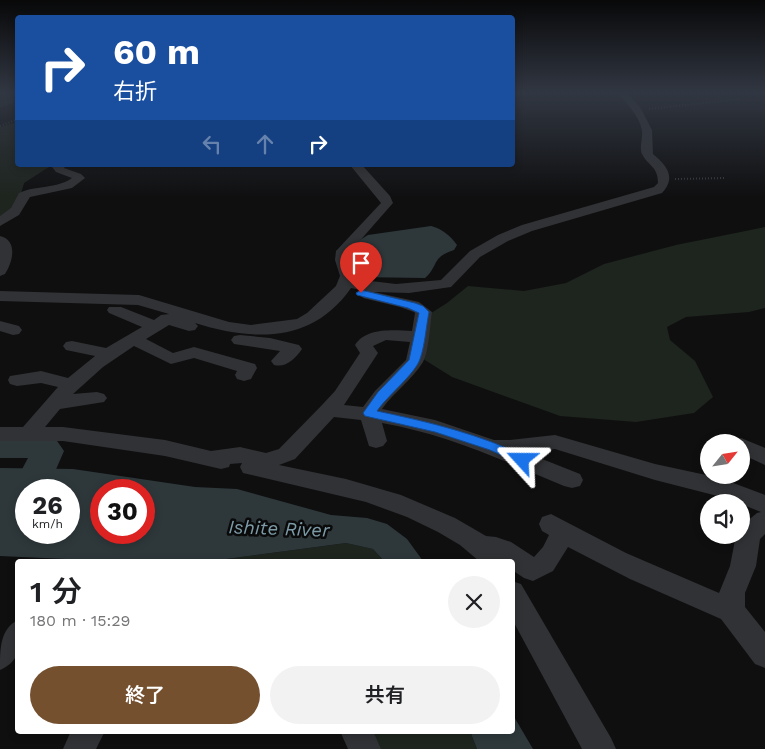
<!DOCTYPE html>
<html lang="ja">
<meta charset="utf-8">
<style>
body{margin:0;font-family:"Work Sans","Noto Sans JP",sans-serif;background:#f2f2f2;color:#202124;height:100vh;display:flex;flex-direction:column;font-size:19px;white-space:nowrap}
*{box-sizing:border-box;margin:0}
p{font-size:16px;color:#757577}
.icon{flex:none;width:28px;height:28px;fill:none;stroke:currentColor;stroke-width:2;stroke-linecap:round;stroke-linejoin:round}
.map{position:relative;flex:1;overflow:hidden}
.drawer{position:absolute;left:15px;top:559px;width:500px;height:175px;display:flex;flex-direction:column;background:#fff;border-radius:5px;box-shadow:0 2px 8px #0003}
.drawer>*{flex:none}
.guide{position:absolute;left:15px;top:15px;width:500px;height:152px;border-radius:5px;box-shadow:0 2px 8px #0003;background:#1a4fa0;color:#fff;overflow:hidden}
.needle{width:32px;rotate:60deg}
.fabs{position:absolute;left:700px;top:434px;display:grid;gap:10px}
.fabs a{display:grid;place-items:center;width:50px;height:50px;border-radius:50%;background:#fff;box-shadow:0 2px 8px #0003;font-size:25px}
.speed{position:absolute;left:15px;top:479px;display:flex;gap:10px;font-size:25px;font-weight:700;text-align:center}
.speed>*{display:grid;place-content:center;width:65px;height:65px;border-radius:50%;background:#fff;box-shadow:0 2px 8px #0003;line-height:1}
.speed small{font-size:12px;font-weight:400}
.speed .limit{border:8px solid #d22;background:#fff;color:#111}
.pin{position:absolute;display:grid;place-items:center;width:42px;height:42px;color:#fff;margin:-51px -21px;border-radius:50% 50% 50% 0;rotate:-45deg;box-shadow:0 0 5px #0007}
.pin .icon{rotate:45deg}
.me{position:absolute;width:55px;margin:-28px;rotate:294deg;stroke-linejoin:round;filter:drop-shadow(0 0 4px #0008)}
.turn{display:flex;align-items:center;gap:18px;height:105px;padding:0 15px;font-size:22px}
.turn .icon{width:65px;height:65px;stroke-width:2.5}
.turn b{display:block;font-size:35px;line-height:42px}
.lanes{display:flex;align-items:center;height:48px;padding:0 15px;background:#0003;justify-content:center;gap:25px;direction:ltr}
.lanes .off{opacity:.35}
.round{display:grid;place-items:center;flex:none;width:52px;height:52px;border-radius:26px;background:#f2f2f2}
.overview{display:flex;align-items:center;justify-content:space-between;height:85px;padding:0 15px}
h1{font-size:30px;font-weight:600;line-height:38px}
.primary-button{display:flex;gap:10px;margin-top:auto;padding:10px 15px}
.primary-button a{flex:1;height:58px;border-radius:30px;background:#74502f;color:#fff;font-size:20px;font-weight:600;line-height:58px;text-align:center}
.primary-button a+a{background:#f2f2f2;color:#202124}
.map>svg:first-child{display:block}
</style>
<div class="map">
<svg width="765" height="749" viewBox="0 0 765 749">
<rect width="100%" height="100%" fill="#0f0f10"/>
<path fill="#1e241e" d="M0,92H17V101L0,108Z
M17,122L18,165H52L24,183L21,194L0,226V127Z
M765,227V308L749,312L686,317L667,327L670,340L695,361L713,397L694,413L636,422L560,416L452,377L420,357L428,315L447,303L468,286L524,291L566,283L604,264L676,245Z
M346,543L373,549L384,561H212Z
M371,731H470L477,749H380Z"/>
<path fill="#2e383b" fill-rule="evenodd" d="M431,226C442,229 450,235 457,245L454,250C431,257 439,266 425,278L357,277L349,259L350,250L355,243L368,235Z
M0,468L73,469L195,487L237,489L331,515L367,518L387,524L407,539L423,561H384L373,549L346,543L212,561H110L0,556ZM26,490H69V532H26ZM101,490H144V532H101Z
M513,715L533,749H477L470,731H512Z"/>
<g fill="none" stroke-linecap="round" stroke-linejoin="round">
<path fill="#2e383b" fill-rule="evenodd" d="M43,435L55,438L64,451L47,490H26V502L17,499L11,490L28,458H0V436Z"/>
<path stroke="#37393b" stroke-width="2" stroke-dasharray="1 2" stroke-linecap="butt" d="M649,109L740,99
M0,126L18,119
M675,179L726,178"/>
<path fill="#313235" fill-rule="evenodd" d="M617,92H626L640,107L652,130L653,154C666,165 677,177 662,193L532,231L508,241L480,257L451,287L409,293L374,292L419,302L432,312C430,325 429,351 423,362C412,380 394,392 382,409L435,420L494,440H510L555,435L655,464L720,478L765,495V534L760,539L756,566L745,593V607L765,632V668L755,664L721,619L630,579L568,547L553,571L533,581L524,578L512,570V561H479L460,545L438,532L407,517L366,502L243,473L240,467L242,463L230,464L229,467L221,469L165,456L63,441H0V427H23L58,387L41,383L17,386L10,384L8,380L10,376L41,371L68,378L95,356L66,350L63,346L66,342L72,341L106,348L142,327L109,313L107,310L109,307H121L154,320L161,315L169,314L138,305L0,301V291L139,295L229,322L251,325L297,319L307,313L336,286L340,276L335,260L336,251L381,203L350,165H362L390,196L393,203L350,252L349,260L356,276L354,279L396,284L441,280L470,251L498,235L522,225L654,187L658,183C658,166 648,166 642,154C639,147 643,138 642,131C640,116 626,103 617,92ZM351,288L367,291L361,295L363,298L400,307L414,312L415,313L412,331C394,330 366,327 355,345L360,353L335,391L322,405L279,449L266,453L240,447L211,451L165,440L63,427H45L60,409L104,402L107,398L104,394L97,392L73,394L103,367L134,346L171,364L194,358L237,371L235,375L237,379L244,381L251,379L257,368L255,364L194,347L173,353L146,339L169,325L189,331L195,330L198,326L195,323C253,341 312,344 351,288ZM386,340L410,342L406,360L375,391L363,407L344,405L378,353L373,346ZM334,417L361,420L369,446L376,448L383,446L387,441L382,423C446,434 504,461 564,486L572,488L580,486L583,480L580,474L527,453L555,449L655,480L741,502V504L761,512L757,513L741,526V535H736L730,566L719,593L626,553L551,514L542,517L539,524L542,531L549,535L543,547L534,557L511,542L496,537L486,536L455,518L401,495L346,479L279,465L295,459Z
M54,165H66L64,168L81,174L85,178L72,188L30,197L19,215L0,226V216L11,208L19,193C36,185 57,189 72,178L56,172L52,167Z
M0,236C18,240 13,262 5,274L0,276Z
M0,321L19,326L22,330L19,334L13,335L0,331Z
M240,335L270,338L299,345L302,349C295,359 286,368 274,365L271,361L280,351L234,344L231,340L234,336Z
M741,438L765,448V465L741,454V442H732L733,440Z
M512,581L521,584L611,738L616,749H582L512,619Z
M18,620C18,642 24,660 0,670C0,648 0,629 18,620Z
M71,731H105L96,749H63Z
M340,731H373L381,749H348Z"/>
</g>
<linearGradient id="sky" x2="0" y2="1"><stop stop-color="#080809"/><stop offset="0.47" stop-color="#313742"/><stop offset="1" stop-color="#313742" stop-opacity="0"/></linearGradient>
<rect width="765" height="197" fill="url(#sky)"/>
<path fill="#1a73e8" stroke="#114b97" d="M361,290L415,303L423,306L429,312C426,327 425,345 420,359C415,374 388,395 377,411C429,422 479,434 527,457L529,460L527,463H518L490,450L435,432L365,416L363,413L378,392L409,360L419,313L408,308L357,295L356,293Z"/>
<g text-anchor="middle" stroke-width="5" stroke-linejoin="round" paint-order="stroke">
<g font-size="19" font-style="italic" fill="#7c9ba7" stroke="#0a0a0b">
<text transform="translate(279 528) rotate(2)" y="7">Ishite River</text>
</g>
</g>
</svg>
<div class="fabs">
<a><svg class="needle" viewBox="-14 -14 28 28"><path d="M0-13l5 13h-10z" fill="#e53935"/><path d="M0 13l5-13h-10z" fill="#757577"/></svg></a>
<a><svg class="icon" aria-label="sound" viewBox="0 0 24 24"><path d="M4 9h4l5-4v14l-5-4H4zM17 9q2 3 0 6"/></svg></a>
</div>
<div class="speed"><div>26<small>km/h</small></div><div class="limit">30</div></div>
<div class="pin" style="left:361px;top:293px;background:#d93025"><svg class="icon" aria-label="arrive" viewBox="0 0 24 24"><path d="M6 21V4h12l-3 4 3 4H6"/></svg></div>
<svg class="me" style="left:522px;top:460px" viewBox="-20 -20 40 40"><path d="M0-17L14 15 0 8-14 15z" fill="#1a73e8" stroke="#fff" stroke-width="4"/></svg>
<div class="guide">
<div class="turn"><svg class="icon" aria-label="right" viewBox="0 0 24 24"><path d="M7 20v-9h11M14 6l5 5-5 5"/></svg><div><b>60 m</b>右折</div></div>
<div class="lanes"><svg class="icon off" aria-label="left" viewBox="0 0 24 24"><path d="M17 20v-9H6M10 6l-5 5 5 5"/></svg><svg class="icon off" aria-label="ahead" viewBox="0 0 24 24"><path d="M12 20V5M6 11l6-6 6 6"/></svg><svg class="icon" aria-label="right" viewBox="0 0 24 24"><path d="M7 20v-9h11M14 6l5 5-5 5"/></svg></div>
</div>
<section class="drawer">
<div class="overview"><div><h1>1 分</h1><p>180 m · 15:29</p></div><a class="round"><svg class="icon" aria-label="close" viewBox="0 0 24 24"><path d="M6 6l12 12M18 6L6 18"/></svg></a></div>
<div class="primary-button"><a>終了</a><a>共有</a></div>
</section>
</div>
